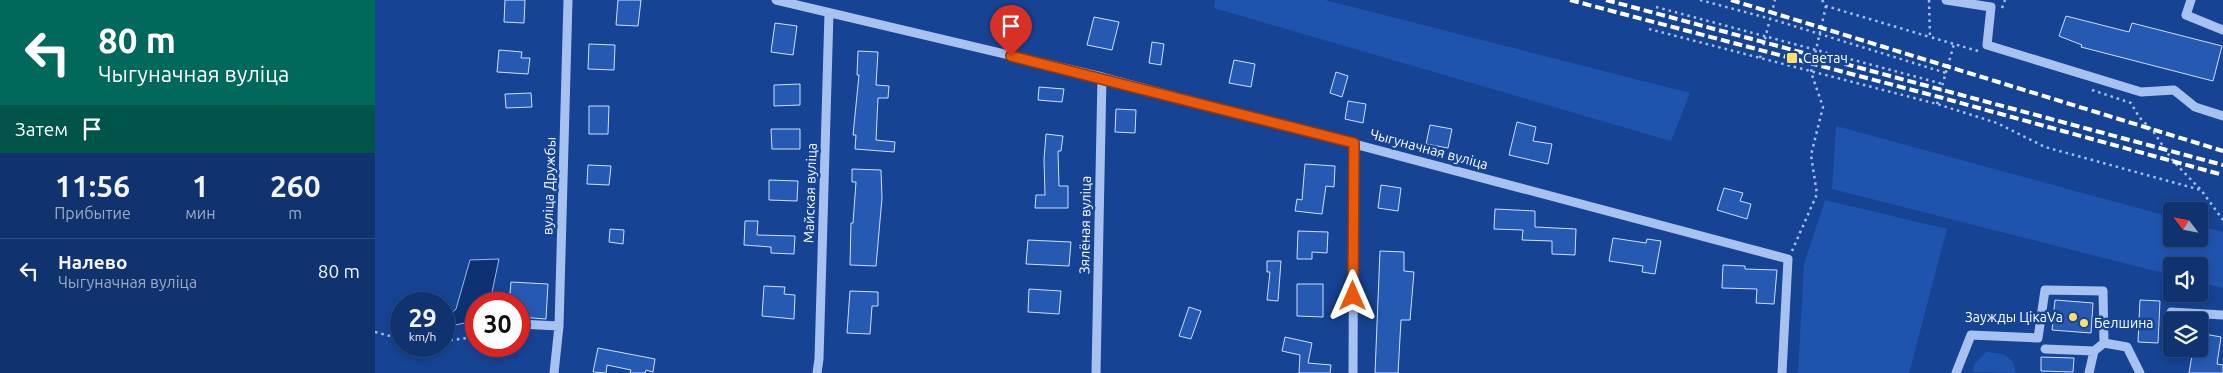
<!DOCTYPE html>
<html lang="ru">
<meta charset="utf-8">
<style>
body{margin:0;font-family:Ubuntu,sans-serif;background:#1e3e77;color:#f1f3f6;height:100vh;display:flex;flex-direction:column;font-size:19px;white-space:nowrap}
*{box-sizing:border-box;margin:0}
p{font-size:16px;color:#9caac3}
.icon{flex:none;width:28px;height:28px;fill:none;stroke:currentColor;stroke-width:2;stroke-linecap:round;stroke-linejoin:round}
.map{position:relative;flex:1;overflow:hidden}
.details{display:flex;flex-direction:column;background:#10326f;width:375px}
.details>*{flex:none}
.banner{background:#00695c;color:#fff;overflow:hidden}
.needle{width:32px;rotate:302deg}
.fabs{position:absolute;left:1788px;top:202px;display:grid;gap:10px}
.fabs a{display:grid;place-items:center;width:45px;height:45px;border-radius:5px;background:#10326f;box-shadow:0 2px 8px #0003,0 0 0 1px #304d82;font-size:25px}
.speed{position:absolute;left:15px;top:292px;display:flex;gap:10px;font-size:25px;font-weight:700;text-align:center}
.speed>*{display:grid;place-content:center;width:65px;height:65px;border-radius:50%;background:#10326f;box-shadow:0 2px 8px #0003,0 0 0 1px #304d82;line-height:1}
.speed small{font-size:12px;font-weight:400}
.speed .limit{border:8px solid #d22;background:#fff;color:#111}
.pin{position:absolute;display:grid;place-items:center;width:42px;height:42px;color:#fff;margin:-51px -21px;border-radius:50% 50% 50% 0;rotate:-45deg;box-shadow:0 0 5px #0007}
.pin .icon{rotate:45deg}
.me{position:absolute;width:55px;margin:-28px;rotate:0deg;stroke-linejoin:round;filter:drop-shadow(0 0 4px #0008)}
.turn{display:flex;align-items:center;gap:18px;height:105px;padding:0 15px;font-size:22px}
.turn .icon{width:65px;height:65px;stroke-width:2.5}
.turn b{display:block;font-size:35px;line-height:42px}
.then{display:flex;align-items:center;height:48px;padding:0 15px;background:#0003;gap:10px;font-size:19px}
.eta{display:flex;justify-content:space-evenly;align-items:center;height:85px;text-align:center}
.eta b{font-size:30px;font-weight:700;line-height:35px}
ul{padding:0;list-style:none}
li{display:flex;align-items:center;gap:15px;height:65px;padding:0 15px;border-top:1px solid #304d82}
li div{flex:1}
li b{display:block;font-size:19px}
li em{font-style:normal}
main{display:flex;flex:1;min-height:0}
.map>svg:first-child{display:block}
</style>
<main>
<section class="details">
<div class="banner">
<div class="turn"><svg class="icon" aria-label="left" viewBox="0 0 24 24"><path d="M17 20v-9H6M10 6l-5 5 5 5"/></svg><div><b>80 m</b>Чыгуначная вуліца</div></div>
<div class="then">Затем<svg class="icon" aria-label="arrive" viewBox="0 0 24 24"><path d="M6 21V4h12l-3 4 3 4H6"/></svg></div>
</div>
<div class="eta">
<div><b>11:56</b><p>Прибытие</p></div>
<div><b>1</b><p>мин</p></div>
<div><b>260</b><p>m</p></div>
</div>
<ul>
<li><svg class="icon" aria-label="left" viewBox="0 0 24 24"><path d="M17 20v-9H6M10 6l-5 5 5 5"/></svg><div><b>Налево</b><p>Чыгуначная вуліца</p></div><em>80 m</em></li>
</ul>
</section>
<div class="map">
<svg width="1848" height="373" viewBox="0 0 1848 373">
<rect width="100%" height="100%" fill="#164394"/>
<path fill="#1f54ae" d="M840,0H950L1315,93L1296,141L839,8Z
M1461,126L1796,217V239H1824V225L1848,232V288L1824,282V266H1796V275L1457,189Z
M1450,200L1572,229L1534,373H1423L1429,264Z
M1611,352C1627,353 1638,354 1641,373L1598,372L1599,365Z"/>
<path fill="#0e3171" stroke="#99bcf3" d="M124,259L116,297L109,304H101V311L90,323L69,327V320L81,309L95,260Z"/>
<path fill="#2559b2" stroke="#cedffc" d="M130,0H150L149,23L129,22Z
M243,0H266L263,26L241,25Z
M1691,16L1754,32L1757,23L1847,46L1838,81L1706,47L1707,45L1684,36Z
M719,17L744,22L737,50L712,45Z
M400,23L422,26L418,55L396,52Z
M777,42L789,44L786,65L774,63Z
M214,44L240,45L239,70L213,69Z
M124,50L147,52L146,58H155L153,74L122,72Z
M483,51L503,52L501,85L514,86L513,98H503L501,140L520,142L519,152L480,149L481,135H478L484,75H482Z
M859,60L880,64L876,87L854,83Z
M961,72L973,76L967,97L955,93Z
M425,84V105L399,106V85Z
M664,87L689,89L687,102L663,100Z
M156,93L157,107L131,108L130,94Z
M973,101L991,104L988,123L970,119Z
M214,106H234L233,134H214Z
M741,109L761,110L760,133L740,132Z
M1142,122L1161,127L1158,141L1177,144L1173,164L1134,155Z
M1055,125L1077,129L1073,148L1051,144Z
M396,129H425V149H397Z
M671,134L688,136L686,151H683L684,186H693V208H660L661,195H670L669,159Z
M930,164L960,166L959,187L951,186L947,214L920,211L922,199L927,200Z
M213,165L236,166L234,185L212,184Z
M477,169L506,170L507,198L501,266L475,265L476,223H478L481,182H477Z
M394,180L423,181L422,201L394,200Z
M1006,185L1026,188L1023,211L1003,208Z
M1349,188L1368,193L1365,201L1376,204L1372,219L1342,210Z
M1120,209L1160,211V227L1201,229L1200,255L1177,254V241L1147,240L1148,230L1119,229Z
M370,221H383L382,235L420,236L419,254L396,253V247L369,245Z
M235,229L249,230L248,244L234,242Z
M923,231L953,232L952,253L937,252V259H922Z
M1238,238L1271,243L1272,239L1286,241L1280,274L1267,272L1268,266L1234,261Z
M653,240L696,242L694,266L651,264Z
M1005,251L1029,252V271L1039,272L1035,320H1026L1023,373H1000Z
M892,261H906L903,301L892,300L895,272H892Z
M1348,265L1370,266V269L1402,270L1399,304L1381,303L1382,289L1347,288Z
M136,282L173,284L171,319L144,317V304H134Z
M922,284H948V317L922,316Z
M389,286L410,287L409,294L420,295L419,319L387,316Z
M654,289L686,291L684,314L653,312Z
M475,291L503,292V306H497L495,334L472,333Z
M1680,300L1718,303L1716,333L1677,330Z
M1765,300L1785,301L1783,343L1763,342Z
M814,307L826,311L816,339L804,336Z
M1824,333L1846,337L1842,364L1848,365V373H1814L1818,349H1824Z
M910,337L937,343L933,363L956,365L955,373H924L925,355L907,351Z
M223,348L280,359L278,372L271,370L270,373H255L256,370L232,365L231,373L218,372Z
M1666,357L1699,358L1698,372L1666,371Z"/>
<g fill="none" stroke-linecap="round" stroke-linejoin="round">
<path stroke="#a7c2f1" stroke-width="2.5" stroke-dasharray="2.5 4" stroke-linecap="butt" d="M1325,0L1396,19L1571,73
M1447,0L1451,6L1555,37
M1554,0L1555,37L1603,51
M1281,7L1568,84
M1627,8L1630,0
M1274,29L1562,104L1622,123L1670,147L1826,190
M1385,58L1400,0
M1717,90L1756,103L1764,117L1778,131L1798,161L1826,190L1848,220
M1562,104L1579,44
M1417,251L1442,194L1436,155L1448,107L1436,72L1451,6
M0,332L26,339
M69,341L101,337"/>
<path stroke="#a7c2f1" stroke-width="9" d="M401,0L727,77L1413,259L1407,373
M1571,0L1616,7L1612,45L1766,92L1799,90L1820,107L1848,116
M1816,0L1811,15L1848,30
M1796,312L1848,315
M144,324L184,326
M1670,349L1719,351
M179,373L184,326L193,0
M442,373L444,359L454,13
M721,373L727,77
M978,373L979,143
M1581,373L1596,335L1663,338L1670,290L1728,291L1729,343
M1714,373L1719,351L1729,343L1752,347L1765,373"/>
<path stroke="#fff" stroke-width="4" stroke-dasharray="9 4" stroke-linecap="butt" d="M1195,0L1564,97L1848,175
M1231,0L1848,165
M1356,0L1848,151"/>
</g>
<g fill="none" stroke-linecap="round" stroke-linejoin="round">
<defs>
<path id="route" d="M636,56L979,143L978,296"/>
</defs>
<use href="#route" stroke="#983908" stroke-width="12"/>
<use href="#route" stroke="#ea580c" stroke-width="9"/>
</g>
<g fill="#ffdf66" stroke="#164394" stroke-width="2">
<rect x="1411" y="52" width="12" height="12" rx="2.5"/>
<circle cx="1698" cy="317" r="5"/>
<circle cx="1709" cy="323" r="5"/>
</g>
<g text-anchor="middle" stroke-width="5" stroke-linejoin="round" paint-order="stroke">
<g font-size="14" fill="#fff" stroke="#164394" text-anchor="start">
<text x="1428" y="63">Светач</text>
<text x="1688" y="322" text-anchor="end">Заужды ЦікаVа</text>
<text x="1719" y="328">Белшина</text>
</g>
<g font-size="14" fill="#fff" stroke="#164394">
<text transform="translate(1054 149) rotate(15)" y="5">Чыгуначная вуліца</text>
<text transform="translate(174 186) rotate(-88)" y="5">вуліца Дружбы</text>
<text transform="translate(435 193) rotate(-88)" y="5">Майская вуліца</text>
<text transform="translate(710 225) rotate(-89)" y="5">Зялёная вуліца</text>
</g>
</g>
</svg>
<div class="fabs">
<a><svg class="needle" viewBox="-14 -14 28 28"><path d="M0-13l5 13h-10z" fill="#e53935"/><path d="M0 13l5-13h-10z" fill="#9caac3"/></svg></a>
<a><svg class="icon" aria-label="sound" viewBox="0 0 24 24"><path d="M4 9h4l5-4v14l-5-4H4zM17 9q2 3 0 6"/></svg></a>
<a><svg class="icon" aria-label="layers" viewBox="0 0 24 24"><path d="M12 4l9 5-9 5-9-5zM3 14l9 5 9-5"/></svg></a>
</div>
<div class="speed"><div>29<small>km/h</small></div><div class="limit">30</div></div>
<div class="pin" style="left:636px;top:56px;background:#d93025"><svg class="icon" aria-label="arrive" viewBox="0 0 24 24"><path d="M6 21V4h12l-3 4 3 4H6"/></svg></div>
<svg class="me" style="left:978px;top:296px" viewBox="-20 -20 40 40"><path d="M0-17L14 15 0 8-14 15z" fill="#ea580c" stroke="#fff" stroke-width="4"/></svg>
</div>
</main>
